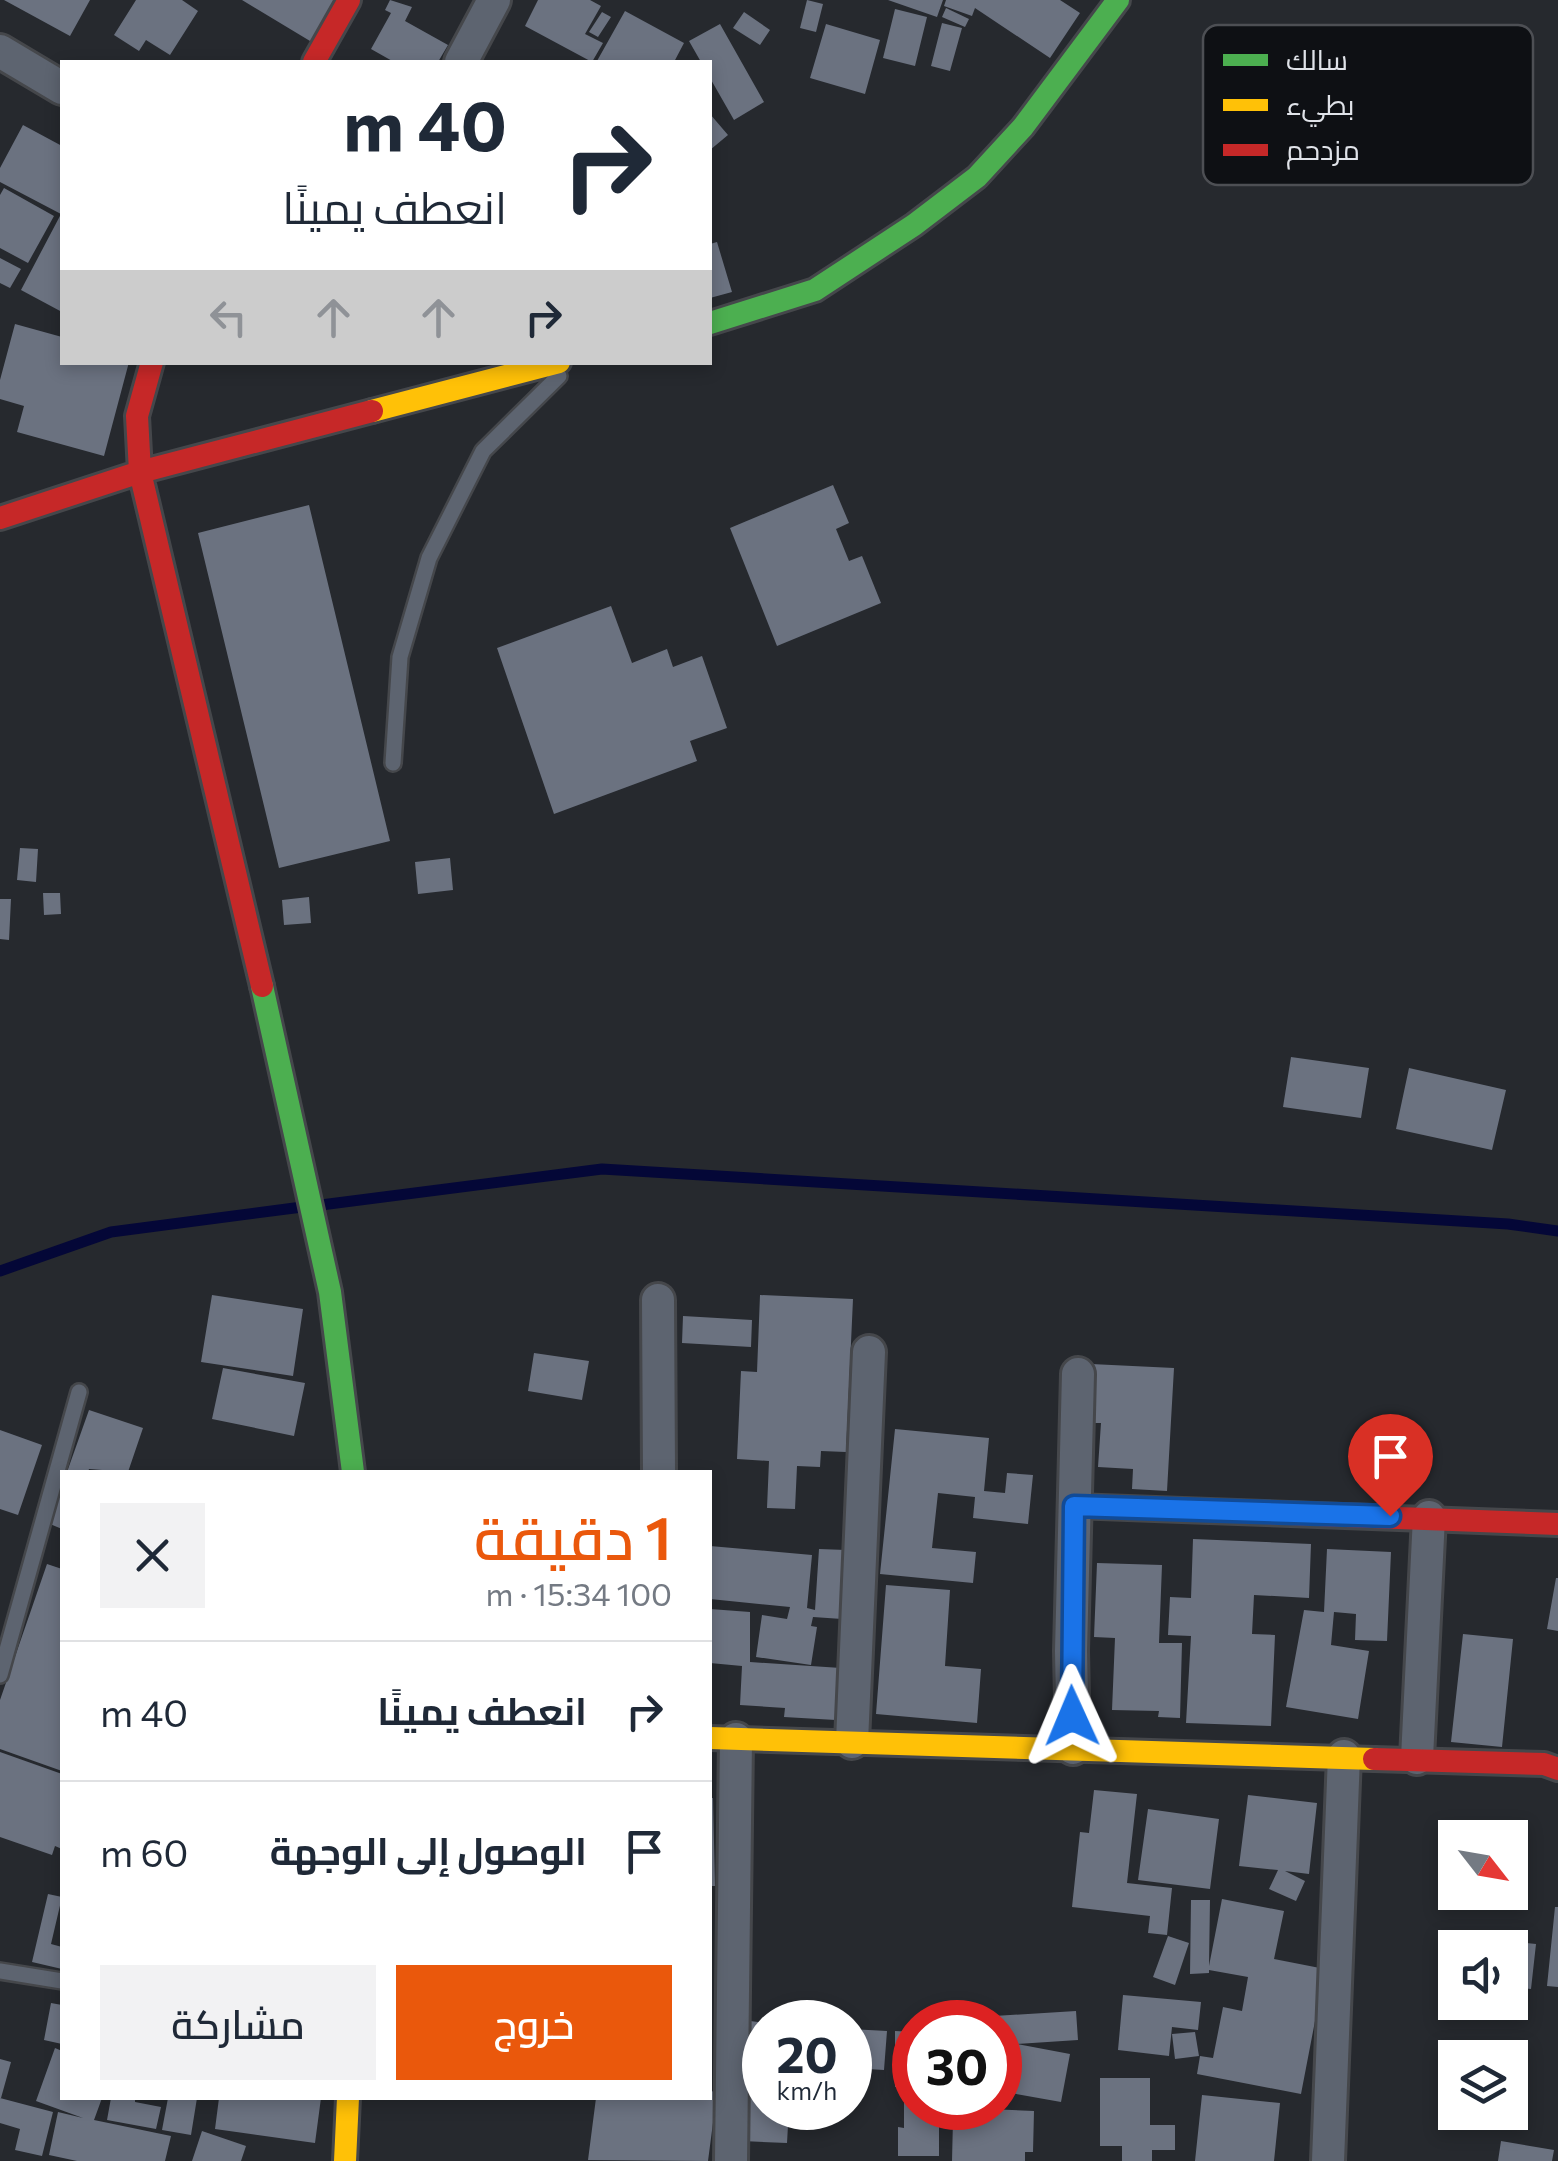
<!DOCTYPE html>
<html lang="ar">
<meta charset="utf-8">
<style>
body{margin:0;font-family:Commissioner,Cairo,sans-serif;background:#f2f2f3;color:#1f2937;direction:rtl;height:100vh;display:flex;flex-direction:column;font-size:38px;white-space:nowrap}
*{box-sizing:border-box;margin:0}
p{font-size:32px;color:#747a83}
.icon{flex:none;width:55px;height:55px;fill:none;stroke:currentColor;stroke-width:2;stroke-linecap:round;stroke-linejoin:round}
.map{position:relative;flex:1;overflow:hidden;direction:ltr}
.side{position:absolute;left:60px;top:1470px;width:652px;height:630px;display:flex;flex-direction:column;background:#fff;border-radius:0px;box-shadow:0 5px 15px #0003;direction:rtl}
.side>*{flex:none}
.top-card{position:absolute;left:60px;top:60px;width:652px;height:305px;border-radius:0px;box-shadow:0 5px 15px #0003;direction:rtl;background:#fff;color:#1f2937;overflow:hidden}
.needle{width:65px;rotate:121deg}
.buttons{position:absolute;left:1438px;top:1820px;display:grid;gap:20px}
.buttons a{display:grid;place-items:center;width:90px;height:90px;border-radius:0px;background:#fff;box-shadow:0 5px 15px #0003;font-size:50px}
.speed{position:absolute;left:742px;top:2000px;display:flex;gap:20px;font-size:50px;font-weight:700;text-align:center}
.speed>*{display:grid;place-content:center;width:130px;height:130px;border-radius:50%;background:#fff;box-shadow:0 5px 15px #0003;line-height:1}
.speed small{font-size:25px;font-weight:400}
.speed .limit{border:15px solid #d22;background:#fff;color:#111}
.pin{position:absolute;display:grid;place-items:center;width:85px;height:85px;color:#fff;margin:-102px -42px;border-radius:50% 50% 50% 0;rotate:-45deg;box-shadow:0 0 10px #0007}
.pin .icon{rotate:45deg}
.me{position:absolute;width:110px;margin:-55px;rotate:359deg;stroke-linejoin:round;filter:drop-shadow(0 0 8px #0008)}
.turn{display:flex;align-items:center;gap:35px;height:210px;padding:0 40px;font-size:45px}
.turn .icon{width:130px;height:130px;stroke-width:2.5}
.turn b{display:block;font-size:70px;line-height:85px}
.lanes{display:flex;align-items:center;height:95px;padding:0 40px;background:#0003;justify-content:center;gap:50px;direction:ltr}
.lanes .off{opacity:.35}
.round{display:grid;place-items:center;flex:none;width:105px;height:105px;border-radius:0px;background:#f2f2f3}
.headline{display:flex;align-items:center;justify-content:space-between;height:170px;padding:0 40px}
h1{font-size:60px;font-weight:600;line-height:75px;color:#ea580c}
.action{display:flex;gap:20px;margin-top:auto;padding:20px 40px}
.action a{flex:1;height:115px;border-radius:0px;background:#ea580c;color:#fff;font-size:40px;font-weight:600;line-height:115px;text-align:center}
.action a+a{background:#f2f2f3;color:#1f2937}
ul{padding:0;list-style:none}
li{display:flex;align-items:center;gap:30px;height:140px;padding:0 40px;border-top:2px solid #e0e1e3}
li div{flex:1}
li b{display:block;font-size:38px}
li em{font-style:normal}
.map>svg:first-child{display:block}
</style>
<div class="map">
<svg width="1558" height="2161" viewBox="0 0 1558 2161">
<rect width="100%" height="100%" fill="#26292e"/>
<g fill="none" stroke-linecap="round" stroke-linejoin="round">
<path stroke="#040737" stroke-width="11" d="M321,1205L602,1169L1508,1224L1558,1231
M0,1271L111,1232L302,1207"/>
</g>
<path fill="#6b7280" d="M4,0H90L70,36Z
M136,0H182L198,11L170,55L146,40L139,51L114,35Z
M242,0H341L315,44Z
M390,0L412,7L405,21L448,45L438,62H394L371,49L391,13L385,10Z
M538,0H590L601,6L585,34L603,43L592,62L525,26Z
M807,0L823,4L816,32L800,28Z
M888,0H943L937,17Z
M946,0H1060L1080,13L1050,58L975,8L972,16L944,6Z
M946,8L969,19L965,27L942,17Z
M895,9L927,17L915,66L883,58Z
M625,11L684,43L674,62L597,61Z
M602,12L611,17L598,37L589,32Z
M744,12L770,30L760,45L733,28Z
M942,23L962,28L950,71L931,66Z
M720,24L764,102L734,120L710,78V62H701L689,41Z
M826,24L880,40L865,94L810,78Z
M710,114L728,135L710,150Z
M23,125L62,146V312L21,290L61,214L0,182V168Z
M4,188L54,216L28,263L0,248V195Z
M717,242L732,292L710,298V244Z
M0,258L21,269L10,288L0,283Z
M15,324L62,337V362H129L104,456L17,432L24,406L0,399V380Z
M833,485L849,523L836,529L849,561L862,556L881,603L777,646L730,528Z
M309,505L390,841L279,868L198,533Z
M611,606L632,663L667,649L673,667L702,656L727,728L690,741L697,761L554,814L497,648Z
M20,848L38,849L36,882L17,880Z
M450,858L453,890L418,894L415,862Z
M43,893H60L61,914L44,915Z
M309,897L311,923L284,925L282,900Z
M0,899H11L9,940L0,939Z
M1291,1057L1369,1068L1361,1118L1283,1107Z
M1409,1068L1506,1090L1492,1150L1396,1129Z
M212,1295L303,1309L293,1376L201,1362Z
M760,1295L853,1299L846,1452L821,1451L820,1467L797,1466L795,1509L767,1508L769,1461L737,1459L741,1371L757,1372Z
M683,1316L752,1320L751,1347L682,1343Z
M534,1353L589,1361L582,1400L528,1391Z
M1091,1364L1174,1368L1167,1491L1132,1489L1133,1469L1098,1467L1101,1423H1088Z
M223,1368L305,1383L294,1436L212,1419Z
M89,1410L143,1428L128,1472L89,1469L88,1472H67Z
M895,1429L989,1438L984,1491L1005,1493L1007,1473L1033,1475L1028,1524L973,1518L975,1497L938,1493L932,1548L976,1552L973,1583L880,1574Z
M0,1430L42,1445L18,1515L0,1509Z
M62,1489V1529L50,1524Z
M1193,1539L1311,1544L1309,1598L1254,1595L1252,1634L1275,1635L1271,1726L1186,1723L1191,1636L1168,1635L1170,1597L1191,1598Z
M710,1546L812,1555L807,1608L815,1610L819,1549L846,1550L842,1619L813,1617L811,1626L817,1627L811,1665L756,1657L762,1615L787,1619L790,1607L710,1599Z
M1327,1549L1391,1552L1387,1641L1355,1640L1356,1614L1334,1612L1331,1645L1369,1651L1358,1719L1286,1707L1304,1610L1324,1612Z
M1097,1563L1162,1565L1159,1643H1182L1180,1718L1158,1717L1159,1711L1112,1710L1115,1638L1094,1637Z
M47,1564L62,1569V1771L0,1749V1700Z
M1556,1578H1558V1631L1547,1629Z
M886,1585L950,1590L945,1666L981,1669L977,1723L876,1714Z
M710,1609L750,1612V1662L856,1669L853,1721L784,1717L785,1708L740,1705L742,1666L710,1663Z
M1463,1634L1513,1639L1502,1747L1451,1742Z
M0,1752L62,1774V1849L55,1846L52,1855L0,1837Z
M1094,1790L1137,1794L1127,1883L1172,1888L1167,1935L1148,1933L1150,1916L1072,1907L1080,1832L1089,1833Z
M1248,1795L1317,1803L1309,1874L1285,1871L1305,1881L1296,1901L1269,1889L1278,1870L1239,1866Z
M710,1798H713L715,1886H710Z
M1148,1809L1219,1819L1210,1889L1138,1880Z
M48,1894L62,1897L51,1944L62,1947V1969L32,1962Z
M1222,1899L1284,1911L1274,1959L1325,1969L1301,2094L1197,2074L1200,2056L1213,2058L1223,2007L1242,2011L1248,1977L1209,1970V1973L1190,1974L1191,1900H1210L1209,1966Z
M1555,1907H1558V1987L1547,1986Z
M1168,1936L1189,1943L1175,1985L1153,1977Z
M1508,1941L1536,1944L1531,1989L1510,1987Z
M1123,1995L1201,2002L1198,2030L1172,2027L1169,2056L1118,2050Z
M51,2003L62,2005V2044L44,2040Z
M1076,2011L1078,2040L1017,2044L1070,2054L1061,2102L1000,2091L1008,2044L1000,2045V2022H994V2016Z
M742,2020L765,2023V2063L737,2059Z
M850,2029L887,2031L884,2070L850,2068Z
M895,2031L915,2032V2087H895Z
M1195,2032L1199,2056L1175,2059L1172,2034Z
M55,2048L62,2051V2098H102L94,2120L171,2136L165,2161H77L49,2155L58,2112L83,2118L36,2101Z
M0,2059L11,2062L1,2098H0Z
M1100,2078H1150V2125H1175V2150H1152V2161H1122V2146H1100Z
M744,2085L765,2086V2108H789L787,2143L742,2141Z
M710,2091L717,2092L708,2161L588,2160L596,2098H710Z
M904,2092H915V2108H939V2156H898V2127L904,2128Z
M1202,2095L1280,2103L1274,2161H1195Z
M0,2098L53,2112L42,2156L15,2150L20,2129L0,2123Z
M111,2098H135V2102L161,2107L156,2129L107,2120Z
M168,2098H197L191,2135L162,2130Z
M219,2098H321L315,2143L215,2129Z
M988,2109L1034,2111L1033,2152H1025V2161H952L953,2119L988,2120Z
M202,2131L246,2146L241,2161H192Z
M1501,2141L1554,2150L1552,2161H1498Z"/>
<g fill="none" stroke-linecap="round" stroke-linejoin="round">
<defs>
<path id="lane" d="M393,763L400,657L429,558L483,451L559,376
M0,1675L79,1392
M0,1971L62,1981"/>
<path id="street" d="M0,51L62,88
M461,62L494,0
M658,1300L659,1472
M852,1742L869,1352
M1073,1748L1071,1651L1078,1374
M1417,1758L1429,1517
M731,2161L736,1739
M1328,2161L1344,1756"/>
<path id="fast" d="M710,323L815,290L914,225L977,177L1023,127L1118,0
M262,986L330,1292L353,1472"/>
<path id="slow" d="M372,411L559,362
M710,1738L1374,1759
M345,2161L348,2098"/>
<path id="jam" d="M314,62L349,0
M152,362L137,416L140,472L262,986
M0,518L140,472L372,411
M1074,1506L1558,1524
M1374,1759L1544,1764L1558,1769"/>
</defs>
<use href="#lane" stroke="#45474b" stroke-width="20"/>
<use href="#street" stroke="#45474b" stroke-width="38"/>
<use href="#fast" stroke="#45474b" stroke-width="28"/>
<use href="#slow" stroke="#45474b" stroke-width="28"/>
<use href="#jam" stroke="#45474b" stroke-width="28"/>
<use href="#lane" stroke="#5d6470" stroke-width="15"/>
<use href="#street" stroke="#5d6470" stroke-width="32"/>
<use href="#fast" stroke="#4caf50" stroke-width="22"/>
<use href="#slow" stroke="#ffc107" stroke-width="22"/>
<use href="#jam" stroke="#c62828" stroke-width="22"/>
</g>
<g fill="none" stroke-linecap="round" stroke-linejoin="round">
<defs>
<path id="route" d="M1072,1716L1074,1506L1390,1516"/>
</defs>
<use href="#route" stroke="#114b97" stroke-width="25"/>
<use href="#route" stroke="#1a73e8" stroke-width="18"/>
</g>
<rect x="1203" y="25" width="330" height="160" rx="15" fill="#0e1014" stroke="#4d4f54" stroke-width="2.5"/>
<rect x="1223" y="54" width="45" height="12" fill="#4caf50"/>
<rect x="1223" y="99" width="45" height="12" fill="#ffc107"/>
<rect x="1223" y="144" width="45" height="12" fill="#c62828"/>
<g font-size="28" fill="#e0e3e9">
<text x="1286" y="70">سالك</text>
<text x="1286" y="115">بطيء</text>
<text x="1286" y="160">مزدحم</text>
</g>
</svg>
<div class="buttons">
<a><svg class="needle" viewBox="-14 -14 28 28"><path d="M0-13l5 13h-10z" fill="#e53935"/><path d="M0 13l5-13h-10z" fill="#747a83"/></svg></a>
<a><svg class="icon" aria-label="sound" viewBox="0 0 24 24"><path d="M4 9h4l5-4v14l-5-4H4zM17 9q2 3 0 6"/></svg></a>
<a><svg class="icon" aria-label="layers" viewBox="0 0 24 24"><path d="M12 4l9 5-9 5-9-5zM3 14l9 5 9-5"/></svg></a>
</div>
<div class="speed"><div>20<small>km/h</small></div><div class="limit">30</div></div>
<div class="pin" style="left:1390px;top:1516px;background:#d93025"><svg class="icon" aria-label="arrive" viewBox="0 0 24 24"><path d="M6 21V4h12l-3 4 3 4H6"/></svg></div>
<svg class="me" style="left:1072px;top:1716px" viewBox="-20 -20 40 40"><path d="M0-17L14 15 0 8-14 15z" fill="#1a73e8" stroke="#fff" stroke-width="4"/></svg>
<div class="top-card">
<div class="turn"><svg class="icon" aria-label="right" viewBox="0 0 24 24"><path d="M7 20v-9h11M14 6l5 5-5 5"/></svg><div><b>40 m</b>انعطف يمينًا</div></div>
<div class="lanes"><svg class="icon off" aria-label="left" viewBox="0 0 24 24"><path d="M17 20v-9H6M10 6l-5 5 5 5"/></svg><svg class="icon off" aria-label="ahead" viewBox="0 0 24 24"><path d="M12 20V5M6 11l6-6 6 6"/></svg><svg class="icon off" aria-label="ahead" viewBox="0 0 24 24"><path d="M12 20V5M6 11l6-6 6 6"/></svg><svg class="icon" aria-label="right" viewBox="0 0 24 24"><path d="M7 20v-9h11M14 6l5 5-5 5"/></svg></div>
</div>
<section class="side">
<div class="headline"><div><h1>1 دقيقة</h1><p>100 m · 15:34</p></div><a class="round"><svg class="icon" aria-label="close" viewBox="0 0 24 24"><path d="M6 6l12 12M18 6L6 18"/></svg></a></div>
<ul>
<li><svg class="icon" aria-label="right" viewBox="0 0 24 24"><path d="M7 20v-9h11M14 6l5 5-5 5"/></svg><div><b>انعطف يمينًا</b></div><em>40 m</em></li>
<li><svg class="icon" aria-label="arrive" viewBox="0 0 24 24"><path d="M6 21V4h12l-3 4 3 4H6"/></svg><div><b>الوصول إلى الوجهة</b></div><em>60 m</em></li>
</ul>
<div class="action"><a>خروج</a><a>مشاركة</a></div>
</section>
</div>
